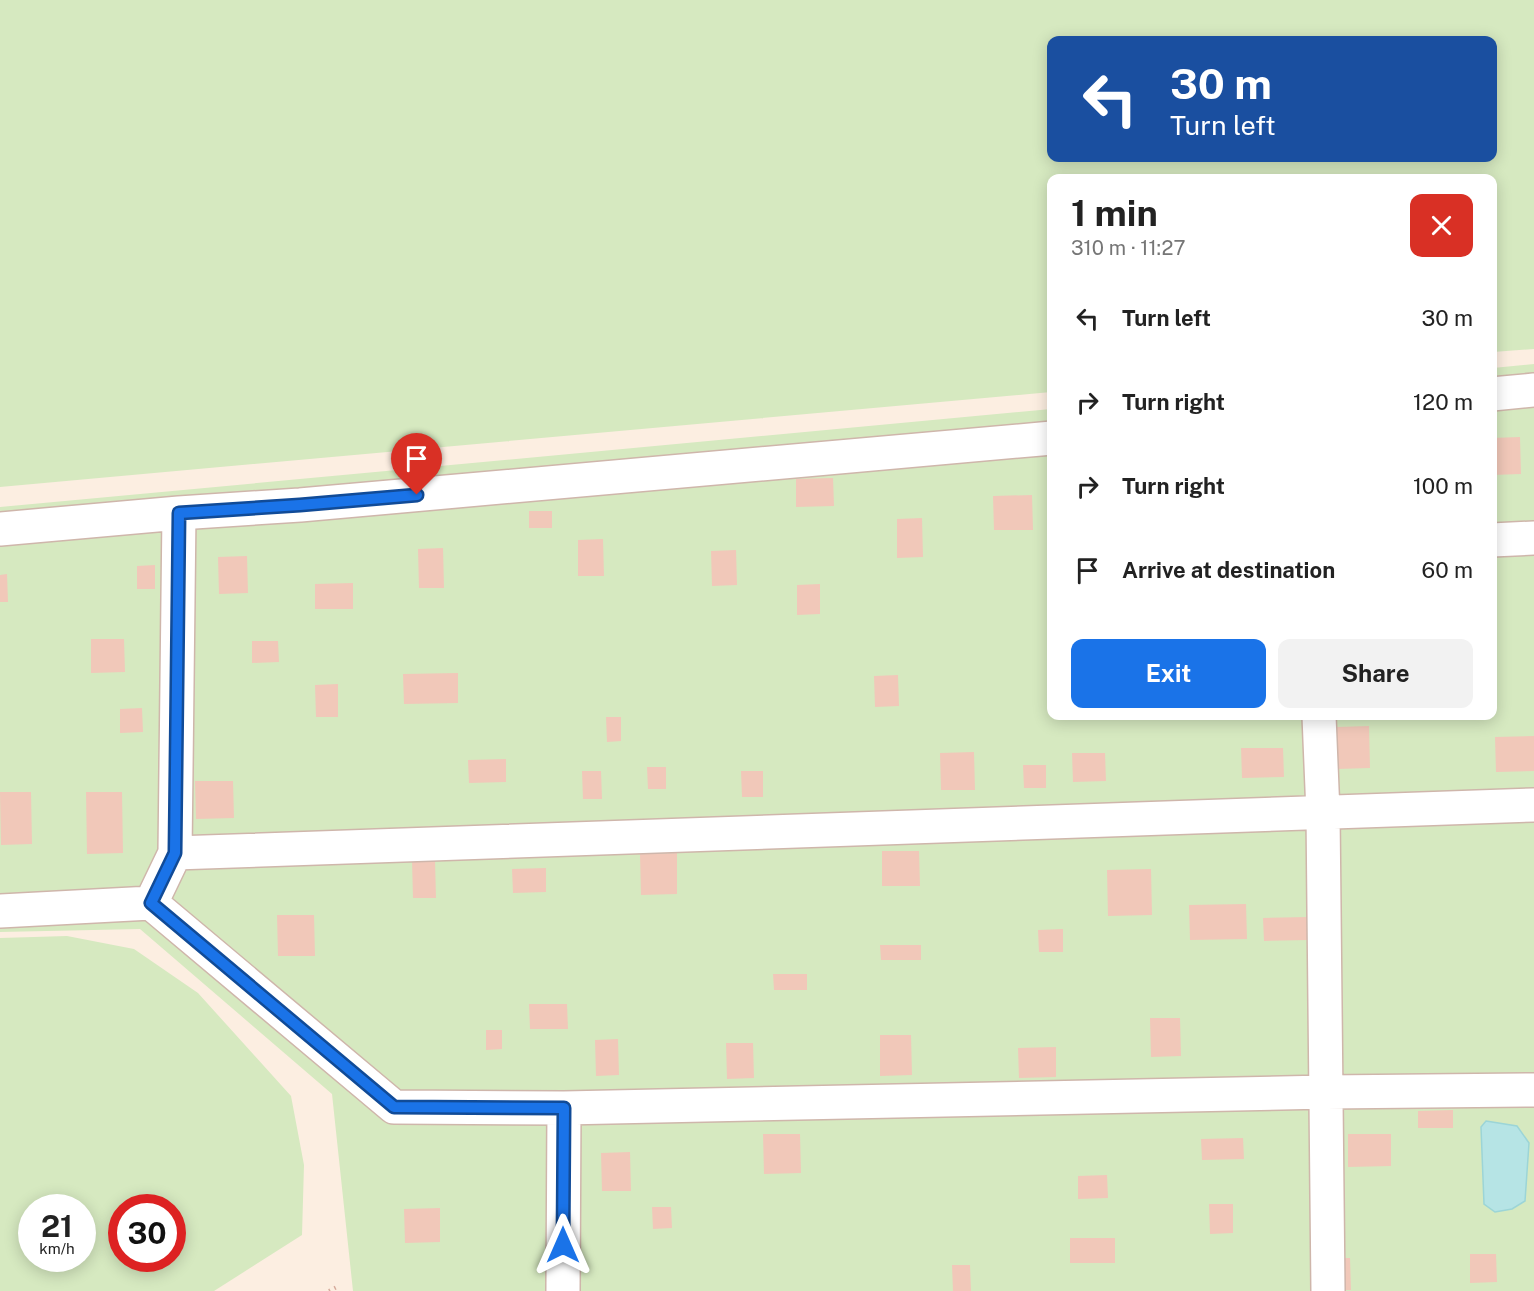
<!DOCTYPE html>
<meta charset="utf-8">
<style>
body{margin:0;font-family:"Public Sans",sans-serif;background:#f2f2f2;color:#222;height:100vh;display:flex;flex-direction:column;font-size:22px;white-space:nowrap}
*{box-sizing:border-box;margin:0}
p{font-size:20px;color:#767676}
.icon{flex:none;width:33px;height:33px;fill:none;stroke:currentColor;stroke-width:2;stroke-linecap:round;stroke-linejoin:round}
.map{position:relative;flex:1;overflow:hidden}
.details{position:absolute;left:1047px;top:174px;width:450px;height:546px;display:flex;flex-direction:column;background:#fff;border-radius:12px;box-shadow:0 3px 15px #0003}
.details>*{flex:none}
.hud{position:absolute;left:1047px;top:36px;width:450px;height:126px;border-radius:12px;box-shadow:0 3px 15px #0003;background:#1a4fa0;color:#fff;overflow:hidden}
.speed{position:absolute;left:18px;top:1194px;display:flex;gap:12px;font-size:30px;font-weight:700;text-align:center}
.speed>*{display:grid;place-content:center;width:78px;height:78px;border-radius:50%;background:#fff;box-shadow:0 3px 15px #0003;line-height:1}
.speed small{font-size:15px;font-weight:400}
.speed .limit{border:9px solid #d22;background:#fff;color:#111}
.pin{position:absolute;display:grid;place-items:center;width:51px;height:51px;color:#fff;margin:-62px -26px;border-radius:50% 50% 50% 0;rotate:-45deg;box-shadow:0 0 6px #0007}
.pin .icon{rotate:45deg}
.me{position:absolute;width:66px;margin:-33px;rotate:0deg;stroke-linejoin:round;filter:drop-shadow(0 0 4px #0008)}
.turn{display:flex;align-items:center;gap:21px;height:126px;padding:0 24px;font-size:27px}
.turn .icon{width:78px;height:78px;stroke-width:2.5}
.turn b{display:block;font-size:42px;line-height:51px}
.round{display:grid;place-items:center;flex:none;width:63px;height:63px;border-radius:12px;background:#f2f2f2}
.overview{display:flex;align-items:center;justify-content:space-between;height:102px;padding:0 24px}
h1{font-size:36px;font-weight:700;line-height:45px}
.button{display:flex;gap:12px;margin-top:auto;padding:12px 24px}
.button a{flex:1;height:69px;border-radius:12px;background:#1a73e8;color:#fff;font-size:24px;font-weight:700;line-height:69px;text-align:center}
.button a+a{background:#f2f2f2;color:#222}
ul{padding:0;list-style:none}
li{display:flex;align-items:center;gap:18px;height:84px;padding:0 24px}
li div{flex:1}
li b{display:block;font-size:22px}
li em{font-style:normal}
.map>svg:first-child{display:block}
</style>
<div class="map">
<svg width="1534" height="1291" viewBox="0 0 1534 1291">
<rect width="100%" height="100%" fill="#fceee1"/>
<path fill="#d6e9c0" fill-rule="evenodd" d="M0,0H1534V349L1493,352L1492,178H1052L1051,392L0,487ZM1052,40H1492V158H1052Z
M1534,364V1291H353L332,1094L140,929L0,932V507L1051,409L1052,716H1492L1493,368Z
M67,936L134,949L198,993L291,1096L304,1165L302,1235L214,1291H0V938ZM32,1208H82V1258H32ZM122,1208H172V1258H122Z"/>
<path fill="#b6e4e5" stroke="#9cd5d7" stroke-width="1.5" d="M1486,1121L1517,1126L1529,1143L1525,1201L1512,1209L1495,1212L1484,1204L1481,1127Z"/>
<path fill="#f1c8b9" d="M1520,437L1521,474L1492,475V438Z
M833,478L834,506L796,507V479Z
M1032,495L1033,530H994L993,496Z
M529,511H552V528H529Z
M922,518L923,557L897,558V519Z
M603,539L604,576H578V540Z
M443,548L444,588H419L418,549Z
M736,550L737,585L712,586L711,551Z
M247,556L248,593L219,594L218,557Z
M155,565V589H137V566Z
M7,574L8,602H0V575Z
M353,583V609H315V584Z
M820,584V614L797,615V585Z
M91,639H124L125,672L91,673Z
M252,641H278L279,662L252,663Z
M458,673V703L404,704L403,674Z
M898,675L899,706L875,707L874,676Z
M338,684V717H316L315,685Z
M142,708L143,732L120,733V709Z
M606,717H621V741L607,742Z
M1369,726L1370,768L1337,769L1336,727Z
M1534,736V771L1496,772L1495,737Z
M1241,748H1283L1284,777L1242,778Z
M974,752L975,790H941L940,753Z
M1072,753H1105L1106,781L1073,782Z
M506,759V782L469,783L468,760Z
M1023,765H1046V788H1024Z
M647,767H666V789H648Z
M582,771H601L602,799H583Z
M741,771H763V797H742Z
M195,781H233L234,818L196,819Z
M0,792H31L32,844L1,845Z
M86,792H122L123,853L87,854Z
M882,851H919L920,886H882Z
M677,853V894L641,895L640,854Z
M412,860H435L436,898H413Z
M546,868V892L513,893L512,869Z
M1151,869L1152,915L1108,916L1107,870Z
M1246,904L1247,939L1190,940L1189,905Z
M277,915H314L315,956H278Z
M1308,917V940L1264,941L1263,918Z
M1063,929V952H1039L1038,930Z
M880,945H921V960H881Z
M773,974H807V990H774Z
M529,1004H567L568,1029H530Z
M1150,1018H1180L1181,1056L1151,1057Z
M486,1030H502V1049L486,1050Z
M880,1035H911L912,1075L880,1076Z
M618,1039L619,1075L596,1076L595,1040Z
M726,1043H753L754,1078L727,1079Z
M1056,1047V1077L1019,1078L1018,1048Z
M1453,1110V1128H1418V1111Z
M763,1134H800L801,1173L764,1174Z
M1348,1134H1391V1166L1348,1167Z
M1243,1138L1244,1159L1202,1160L1201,1139Z
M630,1152L631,1191H602L601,1153Z
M1107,1175L1108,1198L1078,1199V1176Z
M1209,1204H1233V1233L1210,1234Z
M652,1207H671L672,1228L653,1229Z
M440,1208V1242L405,1243L404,1209Z
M1070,1238H1115V1263H1070Z
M1470,1254H1496L1497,1282L1470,1283Z
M1333,1258H1350L1351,1290H1333Z
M952,1265H970L971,1291H953Z"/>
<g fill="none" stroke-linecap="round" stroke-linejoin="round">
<defs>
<path id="minor" d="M1492,394L1534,390
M0,529L179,513L300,505L1052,438
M1492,540L1534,538
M1319,716L1323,813L1328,1291
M1534,805L175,853L151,903L394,1107L564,1108L1326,1092L1534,1090
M175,853L179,513
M0,911L151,903
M563,1291L564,1108"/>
</defs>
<use href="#minor" stroke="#cfb6ab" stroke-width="36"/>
<path stroke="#d6ab9c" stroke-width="4" stroke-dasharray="1.5 4.5" stroke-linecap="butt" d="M329,1291L339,1286"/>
<use href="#minor" stroke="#fff" stroke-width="33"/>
</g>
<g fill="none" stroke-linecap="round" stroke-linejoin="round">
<defs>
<path id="route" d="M417,495L300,505L179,513L175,853L151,903L394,1107L564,1108L563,1245"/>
</defs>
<use href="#route" stroke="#114b97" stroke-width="15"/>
<use href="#route" stroke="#1a73e8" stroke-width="10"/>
</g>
</svg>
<div class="speed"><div>21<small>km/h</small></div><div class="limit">30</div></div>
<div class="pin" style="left:417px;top:495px;background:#d93025"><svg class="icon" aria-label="arrive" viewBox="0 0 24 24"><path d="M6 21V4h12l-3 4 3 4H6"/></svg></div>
<svg class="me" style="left:563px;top:1245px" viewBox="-20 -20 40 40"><path d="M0-17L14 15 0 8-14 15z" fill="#1a73e8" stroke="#fff" stroke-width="4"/></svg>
<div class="hud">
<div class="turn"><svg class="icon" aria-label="left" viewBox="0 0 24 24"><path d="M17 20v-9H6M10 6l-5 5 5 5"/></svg><div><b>30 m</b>Turn left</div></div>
</div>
<section class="details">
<div class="overview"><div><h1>1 min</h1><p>310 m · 11:27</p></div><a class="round" style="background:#d93025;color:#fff"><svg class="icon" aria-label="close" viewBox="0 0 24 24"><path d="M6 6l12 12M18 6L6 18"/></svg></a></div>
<ul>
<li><svg class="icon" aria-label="left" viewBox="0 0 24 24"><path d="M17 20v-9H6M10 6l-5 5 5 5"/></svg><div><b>Turn left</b></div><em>30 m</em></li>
<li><svg class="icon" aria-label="right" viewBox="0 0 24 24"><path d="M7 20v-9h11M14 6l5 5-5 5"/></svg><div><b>Turn right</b></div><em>120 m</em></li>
<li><svg class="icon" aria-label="right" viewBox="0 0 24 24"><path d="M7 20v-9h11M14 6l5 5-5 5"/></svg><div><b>Turn right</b></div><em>100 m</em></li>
<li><svg class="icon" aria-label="arrive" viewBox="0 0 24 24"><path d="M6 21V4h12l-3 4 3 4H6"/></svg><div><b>Arrive at destination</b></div><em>60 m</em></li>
</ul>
<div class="button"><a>Exit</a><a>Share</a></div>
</section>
</div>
